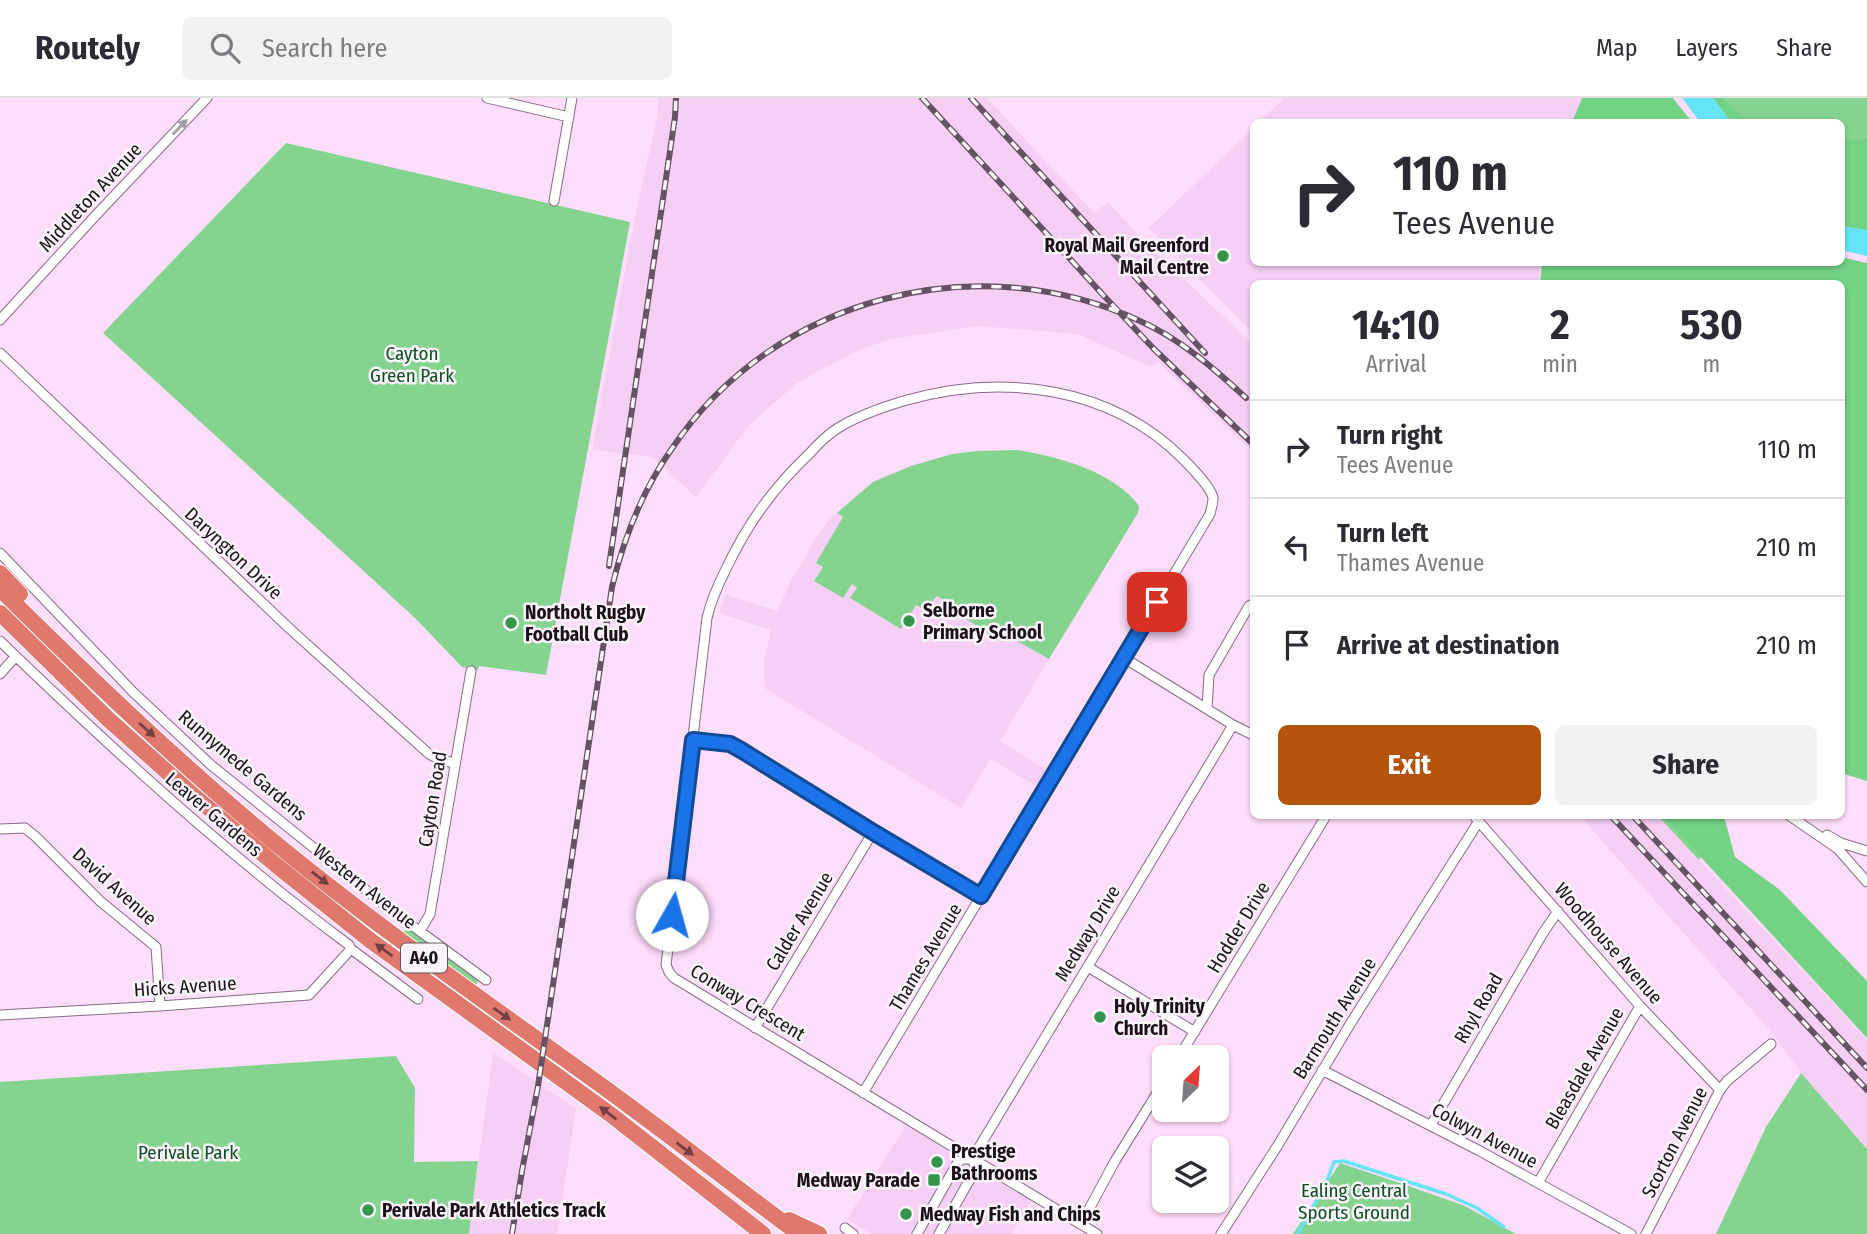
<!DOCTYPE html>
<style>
body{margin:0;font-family:"Fira Sans Condensed",sans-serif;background:#f2f2f3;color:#2b2b33;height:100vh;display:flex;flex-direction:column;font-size:26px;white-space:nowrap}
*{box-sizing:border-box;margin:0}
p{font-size:23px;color:#7c7c81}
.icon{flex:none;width:38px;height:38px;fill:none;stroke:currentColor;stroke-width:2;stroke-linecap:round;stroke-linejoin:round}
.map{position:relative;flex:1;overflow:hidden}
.panel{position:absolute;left:1250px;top:182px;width:595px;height:539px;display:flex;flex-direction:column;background:#fff;border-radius:10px;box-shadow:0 2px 5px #0004}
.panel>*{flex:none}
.guide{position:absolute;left:1250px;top:21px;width:595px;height:147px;border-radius:10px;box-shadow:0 2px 5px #0004;background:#fff;color:#2b2b33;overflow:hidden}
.needle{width:46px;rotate:25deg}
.tools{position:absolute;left:1152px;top:947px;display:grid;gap:14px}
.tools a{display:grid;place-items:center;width:77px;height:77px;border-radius:10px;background:#fff;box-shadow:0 2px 5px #0004;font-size:35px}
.pin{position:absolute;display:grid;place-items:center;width:60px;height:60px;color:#fff;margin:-30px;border-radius:14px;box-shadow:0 4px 10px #0006}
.me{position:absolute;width:77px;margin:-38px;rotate:7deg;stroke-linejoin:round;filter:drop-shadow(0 0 5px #0008)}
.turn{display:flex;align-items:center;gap:24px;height:147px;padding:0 28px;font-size:32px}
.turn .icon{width:91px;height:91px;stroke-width:2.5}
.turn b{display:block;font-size:49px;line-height:60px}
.eta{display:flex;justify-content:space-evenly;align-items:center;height:119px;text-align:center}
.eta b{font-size:42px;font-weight:700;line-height:49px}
.action{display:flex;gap:14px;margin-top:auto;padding:14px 28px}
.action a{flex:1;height:80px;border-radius:10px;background:#b45309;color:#fff;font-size:28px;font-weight:700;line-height:80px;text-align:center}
.action a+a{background:#f2f2f3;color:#2b2b33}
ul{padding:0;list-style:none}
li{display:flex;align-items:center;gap:21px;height:98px;padding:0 28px;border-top:2px solid #e1e1e2}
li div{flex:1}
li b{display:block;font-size:26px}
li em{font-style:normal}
header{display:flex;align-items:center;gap:42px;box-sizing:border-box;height:98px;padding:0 35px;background:#fff;border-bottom:2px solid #e1e1e2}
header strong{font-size:33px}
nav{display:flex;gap:38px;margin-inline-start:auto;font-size:24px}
.search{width:490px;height:63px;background:#f2f2f3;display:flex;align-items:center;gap:18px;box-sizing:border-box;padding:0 24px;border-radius:10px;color:#7c7c81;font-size:26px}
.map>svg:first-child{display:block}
</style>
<header>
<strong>Routely</strong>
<div class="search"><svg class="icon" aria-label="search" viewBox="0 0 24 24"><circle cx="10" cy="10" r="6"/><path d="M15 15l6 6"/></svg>Search here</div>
<nav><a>Map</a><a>Layers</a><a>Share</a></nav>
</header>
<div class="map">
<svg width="1867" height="1136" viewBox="0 0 1867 1136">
<rect width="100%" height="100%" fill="#ffddfc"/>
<path fill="#f6cff4" d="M658,0H987L1094,115L1108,104L1139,138L1253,247V354L1158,264L1150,269L1078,236L977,228L891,241L856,253L797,285L749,327L696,399L652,359L592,352L635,119L657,20Z
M1284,0H1582L1572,24H1259Z
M1253,30V164L1541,165L1538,185L1253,186V235L1149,130Z
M1000,352L1034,355L1080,367L1093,373L1121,391L1138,406L1139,411L1000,643L1046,672L1036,688L990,661L961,710L766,591L764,581V563L771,532L719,515L726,497L777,513L791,483L817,438L831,420L864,391L880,380L911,368L952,356Z
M1580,718H1658L1867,942V1051L1801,975L1773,936Z
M493,954L576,1011L557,1136H469Z
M908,1024L1033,1100L1012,1136H871L847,1121Z"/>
<path fill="#84d490" d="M1713,0H1867V132L1841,128V24H1731Z
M286,45L630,124L546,577L479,568L478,572L462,569L415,520L103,235Z
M1017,352C1057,358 1115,374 1139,408L1138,415L1049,561L1007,537L1002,544L966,521L968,517L937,498L925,512L916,507L901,531L850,500L857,490L852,486L843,500L814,483L823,469L816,465L843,419L837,415L873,384L911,368L952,356L977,353Z
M1658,718H1721L1699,762Z
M407,830L477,880L478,883L476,887L414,842L404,834Z
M396,958L415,990L414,1064L478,1063L469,1136H0V984Z
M1801,975L1867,1051V1136H1716L1766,1029Z
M1340,1065L1406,1087L1465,1108L1516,1136H1293Z"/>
<path fill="#73d284" d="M1582,0H1673L1692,24H1572Z
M1713,0H1721L1749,24H1731Z
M1867,41V132L1841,128V43Z
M1841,159L1867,165V683L1841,675V186L1540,185L1542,165L1841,164Z
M1663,718H1724L1735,759L1780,792L1867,883V940Z"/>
<path fill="#65e4f6" d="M1682,0H1713L1731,24H1700Z
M1841,128L1867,132V158L1841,152Z"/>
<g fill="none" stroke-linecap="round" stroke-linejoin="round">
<path stroke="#65e4f6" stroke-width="3.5" d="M1298,1136L1326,1085L1334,1064L1344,1063L1446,1096L1477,1110L1504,1129"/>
<defs>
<path id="minor" d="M487,0L569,19
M554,103L572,0
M0,222L97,116L207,0
M0,255L290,531L429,656L441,662L455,665
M0,455L134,595L211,667L387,809L486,882
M0,543C111,650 225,755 349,847L351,851L418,901
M1124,560L1233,627L1253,637
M0,576L16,558
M1207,611L1209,577L1249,508L1253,506
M693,642L730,646L741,652L873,734L981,798
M1474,718L1640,908L1720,992
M1790,718L1838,751L1867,784
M0,731L25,730L36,739L100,803L156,849L160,908
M1827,737L1841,745L1867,753
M420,833L430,816L471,573
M1088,869L1195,934
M0,917L160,908L309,897L351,851
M755,930L873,734
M1179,959L1326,718
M1322,972L1478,1052L1631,1136
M863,995L1210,416C1211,411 1213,406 1213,400C1212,391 1192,370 1184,362C1111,288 1003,275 907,302C883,309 859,317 838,330C827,337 818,346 810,355C773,390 748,425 726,471C718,487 711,502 707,520L666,867L669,874L674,880C815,966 956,1050 1097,1136
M1431,1027L1543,835L1558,813
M972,1061L1233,627
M1538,1085L1640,908
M1081,1126L1115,1063L1164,984
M845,1130L853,1136
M917,1136L958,1064L963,1061H972
M939,1136L974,1074L975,1068L972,1061
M1221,1136L1278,1047L1352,923L1479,723
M1646,1136L1720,992L1727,983L1771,946"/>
<path id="trunk" d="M0,475L20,496
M0,491C92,582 185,671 285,753C392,840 506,918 617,999C679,1044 738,1091 799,1136
M0,515L108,621L193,697L276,767L371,843L610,1016L763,1136
M789,1122L819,1136"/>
</defs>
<use href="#minor" stroke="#886b86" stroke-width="11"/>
<use href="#trunk" stroke="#fff" stroke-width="18"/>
<use href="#minor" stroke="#fff" stroke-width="9"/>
<use href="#trunk" stroke="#e0786e" stroke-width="16"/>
<defs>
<path id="rail" d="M922,0L1105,199L1153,250L1253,346
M971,0L1205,255
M609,468L675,19L676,0
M1611,718L1867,992
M1633,718L1867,970
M512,1136L522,1073L538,988L612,489C624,439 643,391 673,349C775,199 976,147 1140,223C1180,241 1214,270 1246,300"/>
</defs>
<use href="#rail" stroke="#655365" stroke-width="6"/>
<use href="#rail" stroke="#fbf4fa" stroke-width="3.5" stroke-dasharray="10" stroke-linecap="butt"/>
</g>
<defs><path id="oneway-solid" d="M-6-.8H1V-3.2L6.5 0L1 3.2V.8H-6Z" transform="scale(1.75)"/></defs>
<use fill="#a49fa4" href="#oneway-solid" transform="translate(180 29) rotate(-46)"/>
<g fill="#743f40">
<use href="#oneway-solid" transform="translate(147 632) rotate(42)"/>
<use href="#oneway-solid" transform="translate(320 780) rotate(38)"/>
<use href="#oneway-solid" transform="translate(384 852) rotate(-144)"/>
<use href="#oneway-solid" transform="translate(502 916) rotate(36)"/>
<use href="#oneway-solid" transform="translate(608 1015) rotate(-143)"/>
<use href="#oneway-solid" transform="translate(685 1051) rotate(37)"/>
</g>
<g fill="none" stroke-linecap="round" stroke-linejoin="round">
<defs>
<path id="route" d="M672,817L693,642L730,646L741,652L873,734L981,798L1157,504"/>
</defs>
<use href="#route" stroke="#114b97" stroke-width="18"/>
<use href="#route" stroke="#1a73e8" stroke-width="12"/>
</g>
<g fill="#32954a" stroke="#fbf4fa" stroke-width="2.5">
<circle cx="1223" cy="158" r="7"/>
<circle cx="909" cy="523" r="7"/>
<circle cx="511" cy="525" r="7"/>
<circle cx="1100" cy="919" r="7"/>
<circle cx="937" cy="1064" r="7"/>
<rect x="927" y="1075" width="14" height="14" rx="3.5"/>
<circle cx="368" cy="1112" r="7"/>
<circle cx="906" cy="1116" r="7"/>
</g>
<g text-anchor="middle" stroke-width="5" stroke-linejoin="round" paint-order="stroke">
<rect fill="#fbf4fa" stroke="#5e545e" stroke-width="2" x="401" y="845.5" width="46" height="29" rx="5"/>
<g font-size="18" font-weight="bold" fill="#1b101b">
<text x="424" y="866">A40</text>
</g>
<g font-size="19" fill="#1b101b" stroke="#fbf4fa">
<text transform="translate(90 99) rotate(-47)" y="7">Middleton Avenue</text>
<text transform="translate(234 455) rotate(43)" y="7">Daryngton Drive</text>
<text transform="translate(243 667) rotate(40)" y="7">Runnymede Gardens</text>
<text transform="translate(432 701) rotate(-81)" y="7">Cayton Road</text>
<text transform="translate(214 716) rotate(40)" y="7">Leaver Gardens</text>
<text transform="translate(115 788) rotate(42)" y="7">David Avenue</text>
<text transform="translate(365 788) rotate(38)" y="7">Western Avenue</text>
<text transform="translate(799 823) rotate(-59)" y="7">Calder Avenue</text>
<text transform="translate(1238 829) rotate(-59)" y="7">Hodder Drive</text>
<text transform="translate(1087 835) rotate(-59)" y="7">Medway Drive</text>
<text transform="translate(1609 845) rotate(49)" y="7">Woodhouse Avenue</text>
<text transform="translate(925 859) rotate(-59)" y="7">Thames Avenue</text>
<text transform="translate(185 888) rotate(-4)" y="7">Hicks Avenue</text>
<text transform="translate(748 904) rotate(31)" y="7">Conway Crescent</text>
<text transform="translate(1478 910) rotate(-60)" y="7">Rhyl Road</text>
<text transform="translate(1334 920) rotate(-58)" y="7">Barmouth Avenue</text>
<text transform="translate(1584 970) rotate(-60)" y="7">Bleasdale Avenue</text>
<text transform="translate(1485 1037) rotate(28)" y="7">Colwyn Avenue</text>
<text transform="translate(1674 1044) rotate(-63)" y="7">Scorton Avenue</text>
</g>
<g font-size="19" font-weight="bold" fill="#1b101b" stroke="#fbf4fa" text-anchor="start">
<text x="1209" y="154" text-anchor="end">Royal Mail Greenford<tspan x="1209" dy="22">Mail Centre</tspan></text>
<text x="923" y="519">Selborne<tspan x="923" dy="22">Primary School</tspan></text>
<text x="525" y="521">Northolt Rugby<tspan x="525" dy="22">Football Club</tspan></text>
<text x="1114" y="915">Holy Trinity<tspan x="1114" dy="22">Church</tspan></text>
<text x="951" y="1060">Prestige<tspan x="951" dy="22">Bathrooms</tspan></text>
<text x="920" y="1089" text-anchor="end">Medway Parade</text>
<text x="382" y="1119">Perivale Park Athletics Track</text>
<text x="920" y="1123">Medway Fish and Chips</text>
</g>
<g font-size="19" fill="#0c5221" stroke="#fbf4fa">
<text x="412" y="262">Cayton<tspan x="412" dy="22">Green Park</tspan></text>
<text x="188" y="1061">Perivale Park</text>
<text x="1354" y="1099">Ealing Central<tspan x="1354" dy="22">Sports Ground</tspan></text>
</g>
</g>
</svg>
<div class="tools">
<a><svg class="needle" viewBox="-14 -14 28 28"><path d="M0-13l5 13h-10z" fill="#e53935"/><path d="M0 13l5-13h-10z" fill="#7c7c81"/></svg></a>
<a><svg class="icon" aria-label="layers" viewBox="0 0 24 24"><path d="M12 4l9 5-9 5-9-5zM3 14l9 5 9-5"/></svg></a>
</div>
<div class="pin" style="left:1157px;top:504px;background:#d93025"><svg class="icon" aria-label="arrive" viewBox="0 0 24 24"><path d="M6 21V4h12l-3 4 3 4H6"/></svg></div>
<svg class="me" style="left:672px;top:817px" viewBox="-20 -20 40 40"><circle r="19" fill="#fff"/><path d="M0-13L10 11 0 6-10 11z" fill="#1a73e8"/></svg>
<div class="guide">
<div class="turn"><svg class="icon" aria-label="right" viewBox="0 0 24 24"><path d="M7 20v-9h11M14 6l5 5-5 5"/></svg><div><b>110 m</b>Tees Avenue</div></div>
</div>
<section class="panel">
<div class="eta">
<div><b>14:10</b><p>Arrival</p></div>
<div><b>2</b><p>min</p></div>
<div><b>530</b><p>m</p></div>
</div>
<ul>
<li><svg class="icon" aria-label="right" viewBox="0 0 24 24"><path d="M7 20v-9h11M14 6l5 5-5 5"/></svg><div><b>Turn right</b><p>Tees Avenue</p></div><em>110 m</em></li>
<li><svg class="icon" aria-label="left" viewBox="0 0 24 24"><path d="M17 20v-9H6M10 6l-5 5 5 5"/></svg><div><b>Turn left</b><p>Thames Avenue</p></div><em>210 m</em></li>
<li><svg class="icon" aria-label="arrive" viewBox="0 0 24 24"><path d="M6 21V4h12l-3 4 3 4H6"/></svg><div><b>Arrive at destination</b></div><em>210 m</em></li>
</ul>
<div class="action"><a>Exit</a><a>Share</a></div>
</section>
</div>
